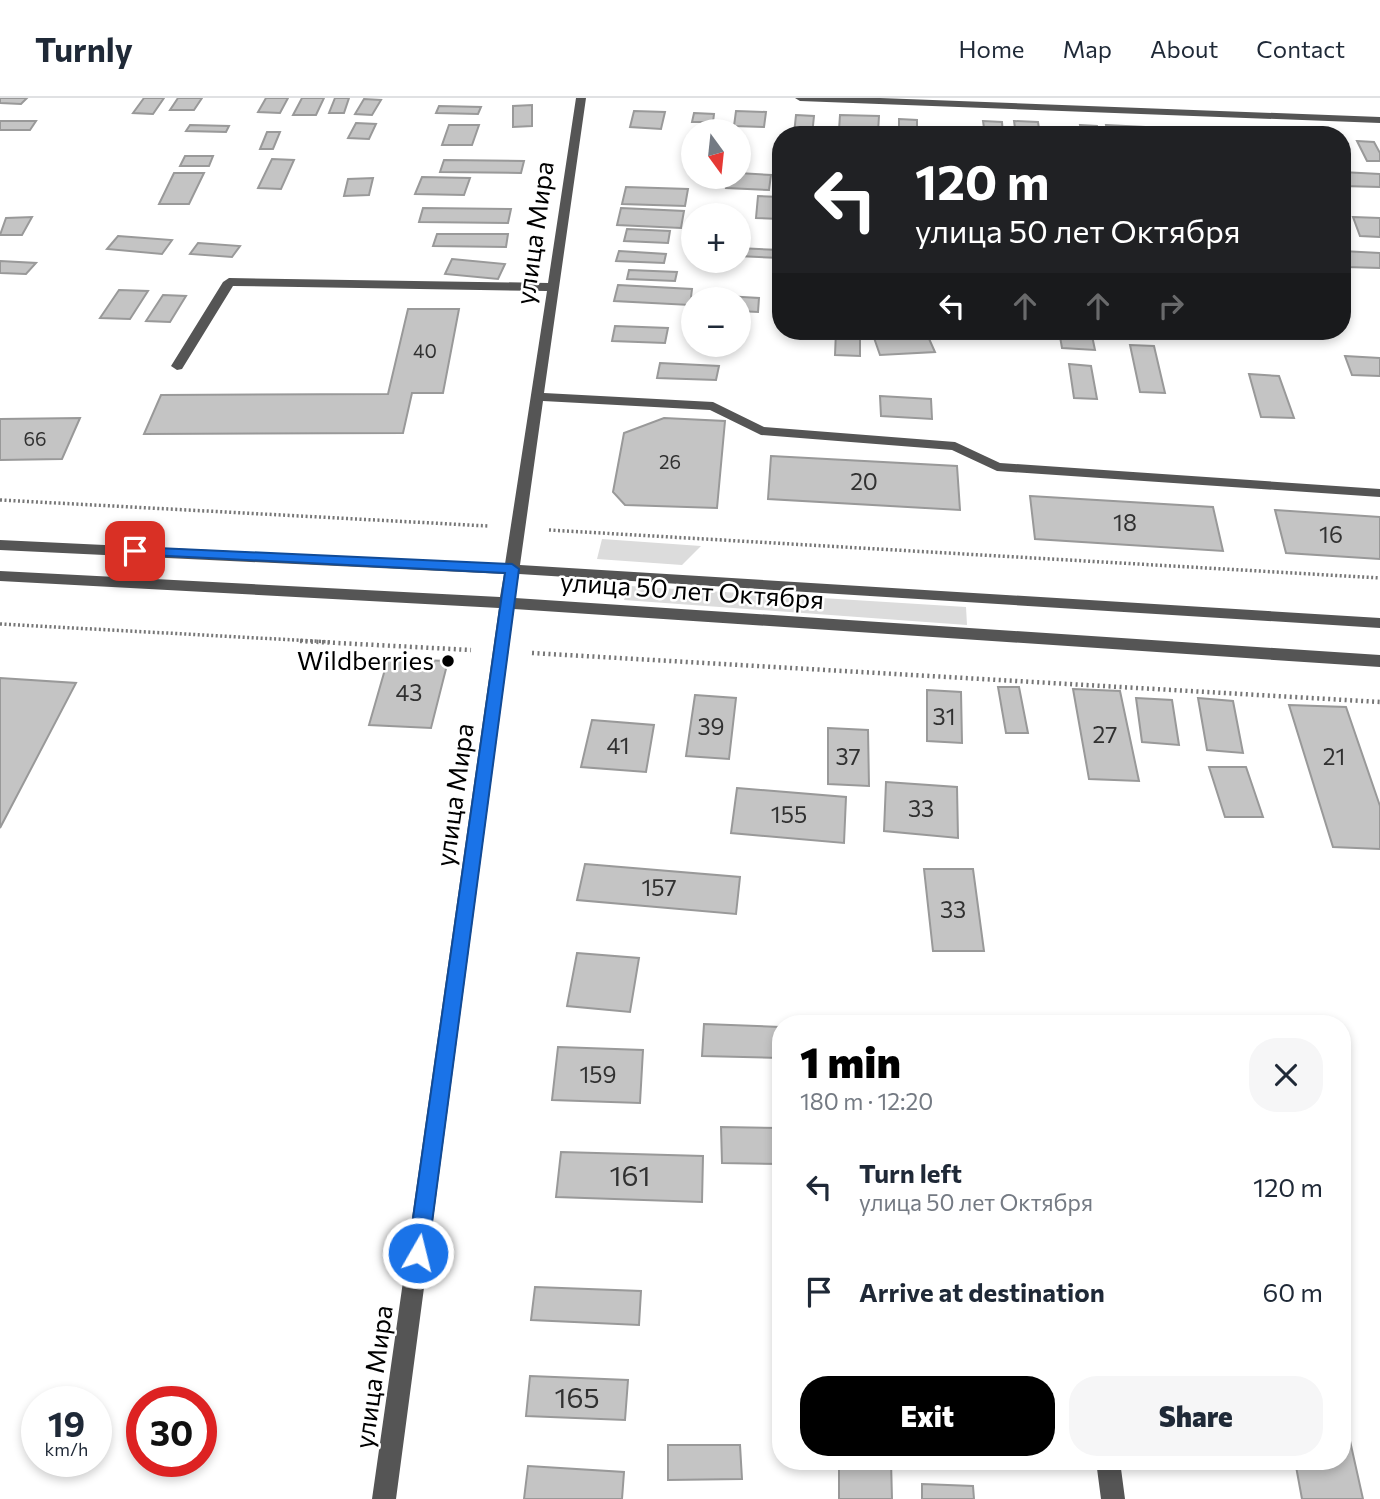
<!DOCTYPE html>
<meta charset="utf-8">
<style>
body{margin:0;font-family:Commissioner,sans-serif;background:#f6f6f7;color:#1f2937;height:100vh;display:flex;flex-direction:column;font-size:26px;white-space:nowrap}
*{box-sizing:border-box;margin:0}
p{font-size:23px;color:#747a83}
.icon{flex:none;width:38px;height:38px;fill:none;stroke:currentColor;stroke-width:2;stroke-linecap:round;stroke-linejoin:round}
.map{position:relative;flex:1;overflow:hidden}
.sheet{position:absolute;left:772px;top:917px;width:579px;height:455px;display:flex;flex-direction:column;background:#fff;border-radius:28px;box-shadow:0 4px 10px #0003}
.sheet>*{flex:none}
.guide{position:absolute;left:772px;top:28px;width:579px;height:214px;border-radius:28px;box-shadow:0 4px 10px #0003;background:#202124;color:#fff;overflow:hidden}
.needle{width:46px;rotate:165deg}
.buttons{position:absolute;left:681px;top:21px;display:grid;gap:14px}
.buttons a{display:grid;place-items:center;width:70px;height:70px;border-radius:50%;background:#fff;box-shadow:0 4px 10px #0003;font-size:35px}
.speed{position:absolute;left:21px;top:1288px;display:flex;gap:14px;font-size:35px;font-weight:700;text-align:center}
.speed>*{display:grid;place-content:center;width:91px;height:91px;border-radius:50%;background:#fff;box-shadow:0 4px 10px #0003;line-height:1}
.speed small{font-size:18px;font-weight:400}
.speed .limit{border:10px solid #d22;background:#fff;color:#111}
.pin{position:absolute;display:grid;place-items:center;width:60px;height:60px;color:#fff;margin:-30px;border-radius:14px;box-shadow:0 4px 10px #0006}
.me{position:absolute;width:77px;margin:-38px;rotate:8deg;stroke-linejoin:round;filter:drop-shadow(0 0 5px #0008)}
.turn{display:flex;align-items:center;gap:24px;height:147px;padding:0 28px;font-size:32px}
.turn .icon{width:91px;height:91px;stroke-width:2.5}
.turn b{display:block;font-size:49px;line-height:60px}
.lanes{display:flex;align-items:center;height:66px;padding:0 28px;background:#0003;justify-content:center;gap:35px;direction:ltr}
.lanes .off{opacity:.35}
.round{display:grid;place-items:center;flex:none;width:74px;height:74px;border-radius:28px;background:#f6f6f7}
.head{display:flex;align-items:center;justify-content:space-between;height:119px;padding:0 28px}
h1{font-size:42px;font-weight:800;line-height:52px;color:#000}
.primary-button{display:flex;gap:14px;margin-top:auto;padding:14px 28px}
.primary-button a{flex:1;height:80px;border-radius:28px;background:#000;color:#fff;font-size:28px;font-weight:800;line-height:80px;text-align:center}
.primary-button a+a{background:#f6f6f7;color:#1f2937}
ul{padding:0;list-style:none}
li{display:flex;align-items:center;gap:21px;height:105px;padding:0 28px}
li div{flex:1}
li b{display:block;font-size:26px}
li em{font-style:normal}
header{display:flex;align-items:center;gap:42px;box-sizing:border-box;height:98px;padding:0 35px;background:#fff;border-bottom:2px solid #e0e1e3}
header strong{font-size:33px}
nav{display:flex;gap:38px;margin-inline-start:auto;font-size:24px}
.map>svg:first-child{display:block}
</style>
<header>
<strong>Turnly</strong>
<nav><a>Home</a><a>Map</a><a>About</a><a>Contact</a></nav>
</header>
<div class="map">
<svg width="1380" height="1401" viewBox="0 0 1380 1401">
<rect width="100%" height="100%" fill="#fff"/>
<path fill="#dcdcdc" d="M602,441L701,448L682,467L597,461Z
M629,488L966,509L967,527L624,502Z"/>
<path fill="#c4c4c4" stroke="#999" stroke-width="2" d="M0,0H27L21,6L0,5Z
M144,0H164L153,16L133,15Z
M178,0H202L194,12H170Z
M266,0H288L280,15L258,14Z
M302,0H324L316,17H293Z
M335,0H349L344,15H329Z
M364,1L381,2L372,17L355,16Z
M532,7V28L513,29V8Z
M439,8L481,9L478,16L436,15Z
M634,13L665,14L661,31L630,29Z
M736,13L766,14L764,29L734,28Z
M694,15L714,16L713,24H692Z
M796,17L814,18L812,37L794,36Z
M840,17L879,18L878,34L839,32Z
M899,21L917,22V37H899Z
M0,23H36L30,32H0Z
M983,23L1002,24L1003,37H985Z
M1014,23L1038,24L1040,37H1016Z
M356,25L376,26L369,41L348,40Z
M190,27L229,28L226,34L186,33Z
M449,27H479L472,47H442Z
M1080,27L1097,28L1099,37H1082Z
M1106,27L1145,29L1148,37H1108Z
M1171,30L1195,31L1197,37H1173Z
M267,34H280L273,51H260Z
M1357,43L1374,44L1380,55V63H1367Z
M185,58H213L209,68H180Z
M272,61L294,62L281,91L258,90Z
M444,62L524,63L521,75L440,74Z
M1342,74L1380,76V89L1342,88Z
M174,75H204L189,106H159Z
M738,75L771,77L769,92L726,90L728,79H738Z
M422,79L470,80L464,97L415,96Z
M373,80L369,97L344,98L348,81Z
M626,89L688,91L685,108L622,106Z
M758,98L780,99V121L756,120Z
M423,110L511,111L508,125L419,124Z
M621,110L684,113L681,130L617,127Z
M32,119L22,137H0L6,120Z
M1353,119L1380,120V139L1360,138Z
M627,131L670,133L668,145L624,143Z
M437,136H508L506,149L433,148Z
M118,138L172,142L162,156L107,151Z
M198,145L240,148L232,159L190,156Z
M738,150L780,152V160L738,158Z
M619,153L666,156L664,165L616,163Z
M1342,153L1380,155V170L1346,169Z
M452,161L505,166L498,181L445,176Z
M0,163L36,165L26,176L0,175Z
M629,172L677,174L675,183L627,181Z
M618,187L692,191L690,207L614,203Z
M119,192L148,193L130,221L100,220Z
M163,197L186,198L170,224L146,223Z
M707,197L759,200L758,214L738,213V201H707Z
M408,211H459L443,295H412L403,335L144,336L161,297L388,296Z
M615,228L668,230L665,245L612,243Z
M836,233H860V258L835,257Z
M1059,233H1091L1095,252L1062,250Z
M1249,233H1267L1269,240L1251,239Z
M926,234L935,254L880,257L873,237Z
M697,247H730V251L697,250Z
M1130,247L1154,248L1165,295L1140,294Z
M1345,258L1380,260V278L1352,277Z
M660,265L719,268L716,282L657,280Z
M1069,266L1091,268L1097,301L1074,300Z
M1249,276L1279,278L1294,320L1261,319Z
M880,298L931,301L932,321L881,318Z
M80,320L62,361L0,362V321Z
M664,320L725,323L717,410L625,407L613,394L624,335Z
M771,358L957,368L960,412L768,401Z
M1030,398L1213,409L1223,453L1035,441Z
M1275,412L1380,419V461L1286,455Z
M388,561L448,563L431,630L369,627Z
M0,580L76,585L0,730Z
M998,589H1019L1028,635H1006Z
M1073,591L1120,593L1139,683L1089,681Z
M927,592L961,594L962,645L927,643Z
M695,597L736,600L729,661L686,658Z
M1136,600L1172,602L1179,647L1142,644Z
M1198,600L1233,603L1243,655L1207,652Z
M1289,607L1346,609L1380,708V751L1333,749Z
M592,622L654,627L646,674L581,669Z
M828,630L868,632L869,688L828,686Z
M1209,669H1246L1263,719H1225Z
M886,684L957,689L958,740L884,733Z
M737,690L846,699L844,745L731,735Z
M585,766L740,779L736,816L577,802Z
M924,771H973L984,853H933Z
M577,855L639,860L630,914L567,908Z
M704,926L780,929V960L702,958Z
M558,949L643,952L640,1005L552,1002Z
M721,1029L780,1030V1066L722,1065Z
M561,1054L703,1058L702,1104L556,1099Z
M535,1189L641,1193L639,1227L531,1222Z
M530,1278L628,1282L625,1322L526,1318Z
M1342,1307L1363,1401H1302L1295,1363H1342Z
M668,1347H740L742,1381L668,1382Z
M839,1363H891L892,1401H839Z
M528,1368L624,1374L622,1401H524Z
M922,1386L973,1388L974,1401H922Z"/>
<g fill="none" stroke-linecap="round" stroke-linejoin="round">
<path stroke="#777" stroke-width="3.5" stroke-dasharray="2 2.5" stroke-linecap="butt" d="M0,402L488,428
M549,432L1380,480
M0,526L332,544"/>
<path stroke="#777" stroke-width="4.5" stroke-dasharray="2 3.5" stroke-linecap="butt" d="M300,543L471,552
M532,555L1380,604"/>
<path fill="#555" fill-rule="evenodd" d="M576,0H586L544,295L713,304L764,329L955,344L1000,365L1380,391V399L997,373L952,352L761,337L710,312L543,303L520,467L1380,520V530L519,476L515,500L1380,557V569L514,511L396,1401H372L499,510L0,483V473L500,499L504,476L0,452V442L505,466L547,193L233,188L182,271L177,272L171,268L223,184L229,180L548,185Z
M795,0H880L1380,19V25L800,3Z
M1096,1363H1120L1125,1401H1101Z"/>
</g>
<path fill="#1a73e8" stroke="#114b97" stroke-width="2" d="M135,449L512,466L519,471L428,1155L425,1162L418,1165L411,1162L408,1155L505,475L130,456L128,453Z"/>
<circle fill="#000" stroke="#fff" stroke-width="2.5" cx="448" cy="563" r="7"/>
<g text-anchor="middle" stroke-width="5" stroke-linejoin="round" paint-order="stroke">
<g font-size="19" fill="#313131">
<text x="425" y="260">40</text>
<text x="35" y="348">66</text>
<text x="670" y="371">26</text>
</g>
<g font-size="23" fill="#313131">
<text x="864" y="392">20</text>
<text x="1125" y="433">18</text>
<text x="1331" y="445">16</text>
<text x="409" y="603">43</text>
<text x="944" y="627">31</text>
<text x="711" y="637">39</text>
<text x="1105" y="645">27</text>
<text x="618" y="656">41</text>
<text x="848" y="667">37</text>
<text x="1334" y="667">21</text>
<text x="921" y="719">33</text>
<text x="789" y="725">155</text>
<text x="659" y="798">157</text>
<text x="953" y="820">33</text>
<text x="598" y="985">159</text>
</g>
<g font-size="26" fill="#000" stroke="#fff">
<text transform="translate(535 135) rotate(-82)" y="9">улица Мира</text>
<text transform="translate(692 493) rotate(4)" y="9">улица 50 лет Октября</text>
<text transform="translate(455 697) rotate(-82)" y="9">улица Мира</text>
<text transform="translate(374 1279) rotate(-82)" y="9">улица Мира</text>
</g>
<g font-size="26" fill="#000" stroke="#fff" text-anchor="end">
<text x="434" y="572">Wildberries</text>
</g>
<g font-size="28" fill="#313131">
<text x="630" y="1088">161</text>
<text x="577" y="1310">165</text>
</g>
</g>
</svg>
<div class="buttons">
<a><svg class="needle" viewBox="-14 -14 28 28"><path d="M0-13l5 13h-10z" fill="#e53935"/><path d="M0 13l5-13h-10z" fill="#747a83"/></svg></a>
<a>+</a>
<a>−</a>
</div>
<div class="speed"><div>19<small>km/h</small></div><div class="limit">30</div></div>
<div class="pin" style="left:135px;top:453px;background:#d93025"><svg class="icon" aria-label="arrive" viewBox="0 0 24 24"><path d="M6 21V4h12l-3 4 3 4H6"/></svg></div>
<svg class="me" style="left:418px;top:1155px" viewBox="-20 -20 40 40"><circle r="17" fill="#1a73e8" stroke="#fff" stroke-width="3"/><path d="M0-11L8 9 0 5-8 9z" fill="#fff"/></svg>
<div class="guide">
<div class="turn"><svg class="icon" aria-label="left" viewBox="0 0 24 24"><path d="M17 20v-9H6M10 6l-5 5 5 5"/></svg><div><b>120 m</b>улица 50 лет Октября</div></div>
<div class="lanes"><svg class="icon" aria-label="left" viewBox="0 0 24 24"><path d="M17 20v-9H6M10 6l-5 5 5 5"/></svg><svg class="icon off" aria-label="ahead" viewBox="0 0 24 24"><path d="M12 20V5M6 11l6-6 6 6"/></svg><svg class="icon off" aria-label="ahead" viewBox="0 0 24 24"><path d="M12 20V5M6 11l6-6 6 6"/></svg><svg class="icon off" aria-label="right" viewBox="0 0 24 24"><path d="M7 20v-9h11M14 6l5 5-5 5"/></svg></div>
</div>
<section class="sheet">
<div class="head"><div><h1>1 min</h1><p>180 m · 12:20</p></div><a class="round"><svg class="icon" aria-label="close" viewBox="0 0 24 24"><path d="M6 6l12 12M18 6L6 18"/></svg></a></div>
<ul>
<li><svg class="icon" aria-label="left" viewBox="0 0 24 24"><path d="M17 20v-9H6M10 6l-5 5 5 5"/></svg><div><b>Turn left</b><p>улица 50 лет Октября</p></div><em>120 m</em></li>
<li><svg class="icon" aria-label="arrive" viewBox="0 0 24 24"><path d="M6 21V4h12l-3 4 3 4H6"/></svg><div><b>Arrive at destination</b></div><em>60 m</em></li>
</ul>
<div class="primary-button"><a>Exit</a><a>Share</a></div>
</section>
</div>
